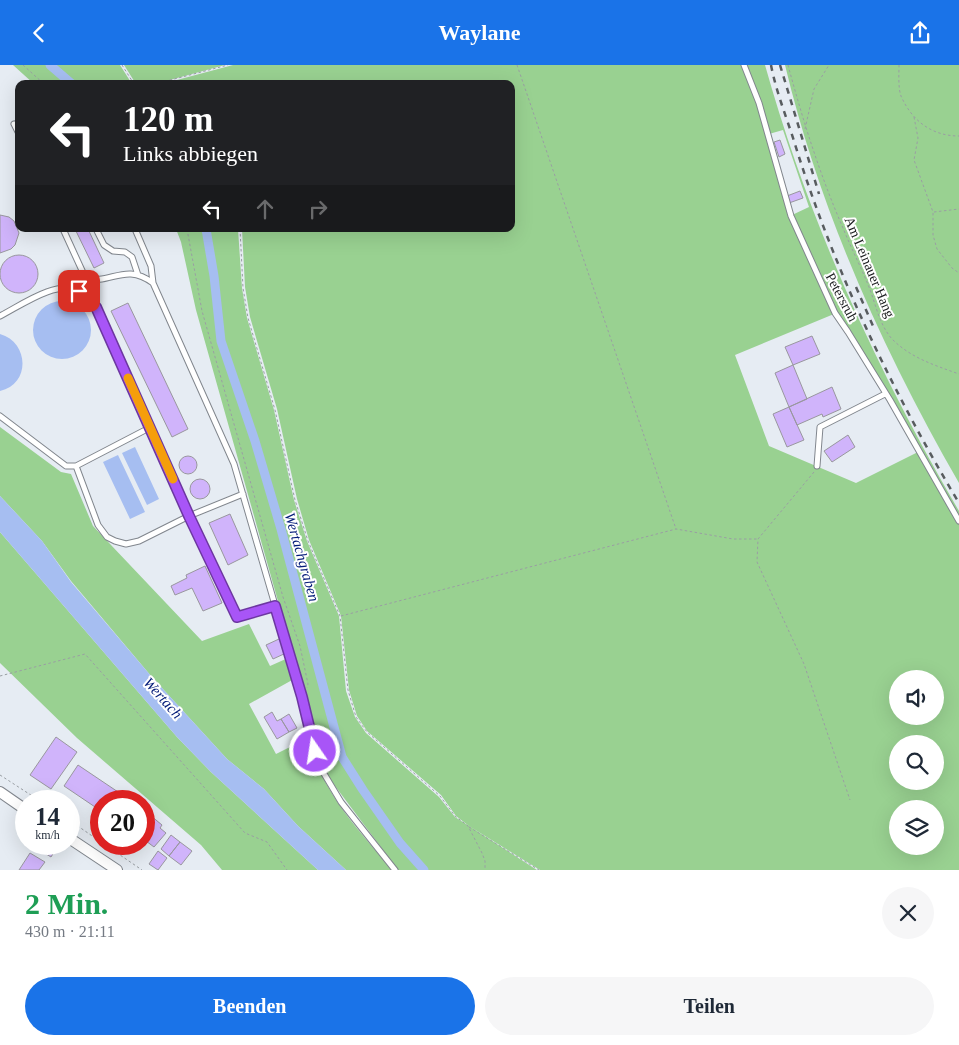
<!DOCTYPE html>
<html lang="de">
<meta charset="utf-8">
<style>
body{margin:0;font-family:"Times New Roman",serif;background:#f6f6f7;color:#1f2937;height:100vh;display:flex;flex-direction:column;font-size:19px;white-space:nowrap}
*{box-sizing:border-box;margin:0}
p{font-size:16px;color:#747a83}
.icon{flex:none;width:28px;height:28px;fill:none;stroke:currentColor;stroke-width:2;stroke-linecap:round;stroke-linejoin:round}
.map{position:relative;height:805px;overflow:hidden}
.sheet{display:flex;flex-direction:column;background:#fff;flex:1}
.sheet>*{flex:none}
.banner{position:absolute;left:15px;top:15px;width:500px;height:152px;border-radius:10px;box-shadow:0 5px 20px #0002;background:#202124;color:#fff;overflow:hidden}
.controls{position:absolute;left:889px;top:605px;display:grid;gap:10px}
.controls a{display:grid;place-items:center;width:55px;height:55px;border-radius:50%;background:#fff;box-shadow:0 5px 20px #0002;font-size:25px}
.speed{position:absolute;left:15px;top:725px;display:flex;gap:10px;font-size:25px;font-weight:700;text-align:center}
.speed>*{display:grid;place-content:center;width:65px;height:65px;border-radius:50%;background:#fff;box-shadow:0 5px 20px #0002;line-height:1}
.speed small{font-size:12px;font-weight:400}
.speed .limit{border:8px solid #d22;background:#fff;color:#111}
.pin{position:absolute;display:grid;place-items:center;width:42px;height:42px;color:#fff;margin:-21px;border-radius:10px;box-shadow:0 2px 8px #0006}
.me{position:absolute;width:55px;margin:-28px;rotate:347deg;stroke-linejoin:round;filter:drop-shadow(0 0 4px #0008)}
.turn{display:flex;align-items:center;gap:18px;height:105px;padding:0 25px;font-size:22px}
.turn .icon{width:65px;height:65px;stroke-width:2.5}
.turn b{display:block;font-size:35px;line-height:42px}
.lanes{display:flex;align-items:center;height:48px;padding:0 25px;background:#0003;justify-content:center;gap:25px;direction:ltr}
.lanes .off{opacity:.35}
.round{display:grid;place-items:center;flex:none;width:52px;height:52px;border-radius:26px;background:#f6f6f7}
.summary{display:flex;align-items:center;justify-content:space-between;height:85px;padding:0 25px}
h1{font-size:30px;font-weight:800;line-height:38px;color:#1e9e55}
.primary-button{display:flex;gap:10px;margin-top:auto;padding:10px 25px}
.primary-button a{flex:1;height:58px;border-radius:30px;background:#1a73e8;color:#fff;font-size:20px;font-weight:800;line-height:58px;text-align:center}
.primary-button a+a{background:#f6f6f7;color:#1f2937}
header{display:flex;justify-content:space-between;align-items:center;height:65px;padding:0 25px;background:#1a73e8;color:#fff;font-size:22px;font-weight:800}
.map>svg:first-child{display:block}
</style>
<header><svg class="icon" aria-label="back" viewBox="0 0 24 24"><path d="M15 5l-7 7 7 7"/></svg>Waylane<svg class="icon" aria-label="share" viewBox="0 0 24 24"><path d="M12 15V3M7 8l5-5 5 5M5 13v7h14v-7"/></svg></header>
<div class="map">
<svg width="959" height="805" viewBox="0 0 959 805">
<rect width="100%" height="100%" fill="#e6ecf3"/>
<path fill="#99d191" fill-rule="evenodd" d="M13,0H120L132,19H34Z
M124,0H225L155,19H136Z
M233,0H742L753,23L789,151L834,249L735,290L769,381L856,418L918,387L959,459V805H540L469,761L456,751L441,730L367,666L357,651L349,625L341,551L309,475L297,434L277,344L250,252L245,222L242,164H511V19H162ZM898,614H935V651H898ZM898,679H935V716H898ZM898,744H935V781H898Z
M746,0H765C809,157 877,306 959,446V454L836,247L792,150L809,142L783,65L769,69L755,22Z
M785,0H959V418C884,288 820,146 785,0Z
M176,164H238L242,223L247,253L274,345L294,435L307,476L339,551L346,626L355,652L366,668L439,732L455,752L537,805H398L329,713L317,686L305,632L196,245L181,177Z
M0,362L61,407L71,409L93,461L202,576L249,559L270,601L288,593L294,614L249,639L276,689L310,672C318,724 359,765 392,805H346L298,761L264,724L227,694L151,611L71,516L42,476L0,431Z
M0,467L177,672L211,707L318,805H222L201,780L77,673L0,598Z"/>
<path fill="#a6bef1" d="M33 265a29 29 0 1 1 58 0a29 29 0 1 1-58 0Z
M0,269C29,277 31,319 0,326Z
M135,382L159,434L147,440L122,388Z
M118,390L145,447L130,454L103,397Z
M0,431L42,476L71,517L151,611L227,694L264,724L298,761L346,805H318L211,707L177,672L0,467Z"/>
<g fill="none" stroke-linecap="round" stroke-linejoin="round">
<path stroke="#a6bef1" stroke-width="9" d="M50,0L72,19
M206,164L214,211L221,276L255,376L281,464L342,692L363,725L400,778L424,805"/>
</g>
<path fill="#d0b4fb" stroke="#99979e" d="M780,75L785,89L779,92L774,77Z
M800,126L803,133L789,138L787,131Z
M0,150L9,152L14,156L19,168L15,180L11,184L0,188Z
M75,164H88L104,198L94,203Z
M0 209a19 19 0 1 1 38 0a19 19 0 1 1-38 0Z
M128,238L188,364L172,372L111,246Z
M812,271L820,289L793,300L785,282Z
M793,300L807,334L789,342L775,308Z
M832,322L841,344L823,352L822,349L797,360L789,342Z
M789,342L804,375L787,382L773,349Z
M848,370L855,382L832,397L824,386Z
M179 400a9 9 0 1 1 18 0a9 9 0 1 1-18 0Z
M190 424a10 10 0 1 1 20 0a10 10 0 1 1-20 0Z
M230,449L248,490L228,500L209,458Z
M205,501L222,538L203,546L192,523L175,530L171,521L187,513L186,510Z
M279,574L286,588L273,594L266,580Z
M272,647L277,656L281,654L289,667L277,674L264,652Z
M289,649L297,663L289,667L281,654Z
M56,672L77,687L51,724L30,710Z
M78,700L127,733L124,736H101V746L64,721Z
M144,745L162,760L160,763L166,768L154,782L146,776L149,772L144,768Z
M171,770L180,777L169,791L161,784Z
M180,777L192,786L181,800L169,791Z
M30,779H59L51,792Z
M158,786L167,793L158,805L149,799Z
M30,788L45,797L39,805H19Z"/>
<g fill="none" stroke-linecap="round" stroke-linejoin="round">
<defs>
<path id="service" d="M744,0L759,38L791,151L835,248L848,267L890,335L959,456
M14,59L19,69
M63,164L85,212C109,222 124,196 153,218
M96,164L104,180L113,186L125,187L132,192L138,210
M135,164L151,201L153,218L234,399L302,633L320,702L341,737L395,805
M0,251C20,241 57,214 79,226C86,229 91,236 96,242L189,451L237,552L275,541
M0,351L66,401H76L151,362
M76,401L98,460L107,472L115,476L126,479L139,476L189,451L243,429
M817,401L820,362L885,329"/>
<path id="minor" d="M0,727L26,745
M69,773L117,805"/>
</defs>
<use href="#service" stroke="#81868d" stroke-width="7"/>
<use href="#minor" stroke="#81868d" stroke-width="12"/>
<path stroke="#999ea3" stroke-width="1" stroke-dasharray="2.5 2.5" stroke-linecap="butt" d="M23,0L44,19
M122,0L134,19
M517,0L676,464
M788,0C803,56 820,110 843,163C851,183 861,202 869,222C876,240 879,259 892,274C911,293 934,300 959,309
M899,0C899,9 898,23 901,31C912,56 932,71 959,71
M155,19L228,0
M914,52L918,73L914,95L933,147V170L937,184L952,203L959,208
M805,64L814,24L829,0
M934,147L959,144
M187,164L202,246L283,532L300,581L308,619L307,623
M240,164L243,223L248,253L275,345L295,435L308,476L340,551L348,625L356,652L367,667L440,731L455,751L468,761L482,788L485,796V805
M814,407L758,474L757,497L804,599L850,735
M341,551L676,464L733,474H758
M0,611L85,589L245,768L267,777L287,805
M0,710L40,736
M69,755L101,777
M469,762L539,805
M104,779L142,805"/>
<use href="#service" stroke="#fff" stroke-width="5"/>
<use href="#minor" stroke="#fff" stroke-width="10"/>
<path stroke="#585c5f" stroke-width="2.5" stroke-dasharray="6 6" stroke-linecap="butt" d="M771,0C776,26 786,51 794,76C833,203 891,324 959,438
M780,0L819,129
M856,222L873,261"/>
</g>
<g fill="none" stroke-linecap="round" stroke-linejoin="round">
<defs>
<path id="route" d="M79,226L96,242L189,451L237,552L275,541L302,632L315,686"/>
</defs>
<use href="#route" stroke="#6d37a1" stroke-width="12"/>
<use href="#route" stroke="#a855f7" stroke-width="9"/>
<path stroke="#f59e0b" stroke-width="9" d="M128,313L173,414"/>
</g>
<g text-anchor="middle" stroke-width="4" stroke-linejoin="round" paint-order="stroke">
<g font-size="14" fill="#191b1d" stroke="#fff">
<text transform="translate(870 202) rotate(67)" y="5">Am Leinauer Hang</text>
<text transform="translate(842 232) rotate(62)" y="5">Petersruh</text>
</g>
<g font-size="15" font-style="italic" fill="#021a78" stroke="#fff">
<text transform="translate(302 492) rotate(74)" y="5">Wertachgraben</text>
<text transform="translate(163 633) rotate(48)" y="5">Wertach</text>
</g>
</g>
</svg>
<div class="controls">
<a><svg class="icon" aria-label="sound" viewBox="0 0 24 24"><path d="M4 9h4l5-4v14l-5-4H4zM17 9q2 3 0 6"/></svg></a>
<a><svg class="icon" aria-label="search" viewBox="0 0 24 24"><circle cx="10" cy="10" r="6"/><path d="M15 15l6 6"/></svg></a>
<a><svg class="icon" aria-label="layers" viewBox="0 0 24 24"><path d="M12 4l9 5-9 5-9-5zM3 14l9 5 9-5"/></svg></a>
</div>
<div class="speed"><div>14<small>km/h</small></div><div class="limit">20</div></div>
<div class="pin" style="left:79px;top:226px;background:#d93025"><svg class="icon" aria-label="arrive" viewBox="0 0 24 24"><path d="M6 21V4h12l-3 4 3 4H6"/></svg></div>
<svg class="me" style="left:315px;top:686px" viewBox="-20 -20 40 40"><circle r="17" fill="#a855f7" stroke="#fff" stroke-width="3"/><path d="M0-11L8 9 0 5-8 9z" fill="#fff"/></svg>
<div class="banner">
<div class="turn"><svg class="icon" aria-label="left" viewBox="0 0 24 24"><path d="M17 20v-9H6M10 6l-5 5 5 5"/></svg><div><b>120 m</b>Links abbiegen</div></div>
<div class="lanes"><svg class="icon" aria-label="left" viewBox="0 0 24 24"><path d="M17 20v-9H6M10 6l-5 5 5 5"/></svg><svg class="icon off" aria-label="ahead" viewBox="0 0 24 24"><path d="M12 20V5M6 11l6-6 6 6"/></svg><svg class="icon off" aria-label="right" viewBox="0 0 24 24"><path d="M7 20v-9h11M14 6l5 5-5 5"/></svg></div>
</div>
</div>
<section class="sheet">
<div class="summary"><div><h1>2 Min.</h1><p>430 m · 21:11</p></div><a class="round"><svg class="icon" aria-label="close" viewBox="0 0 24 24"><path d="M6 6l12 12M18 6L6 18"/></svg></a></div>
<div class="primary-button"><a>Beenden</a><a>Teilen</a></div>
</section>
